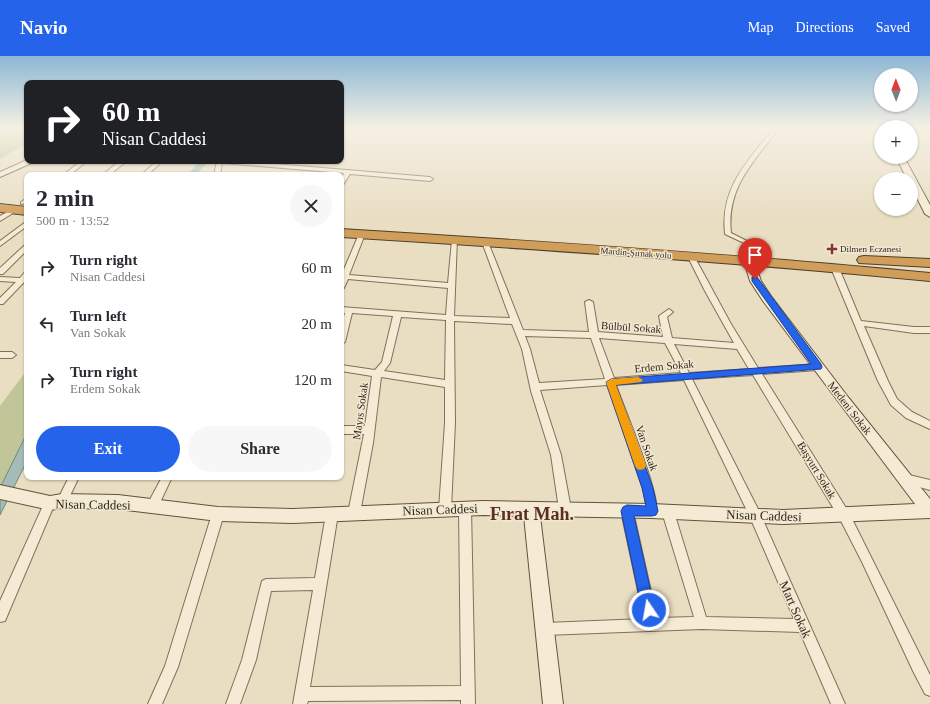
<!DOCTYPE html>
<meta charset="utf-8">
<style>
body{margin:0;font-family:"Times New Roman",serif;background:#f7f7f7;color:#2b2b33;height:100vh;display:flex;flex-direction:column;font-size:15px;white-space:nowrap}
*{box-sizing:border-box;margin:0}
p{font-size:13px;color:#7c7c81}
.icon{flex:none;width:22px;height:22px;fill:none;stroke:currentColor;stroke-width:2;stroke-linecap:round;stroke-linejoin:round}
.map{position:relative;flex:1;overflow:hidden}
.drawer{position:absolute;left:24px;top:116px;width:320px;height:308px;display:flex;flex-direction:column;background:#fff;border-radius:8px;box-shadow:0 1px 3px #0004}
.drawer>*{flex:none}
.guide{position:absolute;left:24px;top:24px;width:320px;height:84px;border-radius:8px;box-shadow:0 1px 3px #0004;background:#202124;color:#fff;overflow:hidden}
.needle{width:26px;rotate:359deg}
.fabs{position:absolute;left:874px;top:12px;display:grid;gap:8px}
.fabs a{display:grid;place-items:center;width:44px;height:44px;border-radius:50%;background:#fff;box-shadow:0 1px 3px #0004;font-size:20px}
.pin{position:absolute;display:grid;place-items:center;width:34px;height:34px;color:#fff;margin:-41px -17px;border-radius:50% 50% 50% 0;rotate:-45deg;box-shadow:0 0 4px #0007}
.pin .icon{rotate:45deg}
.me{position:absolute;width:44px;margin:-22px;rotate:348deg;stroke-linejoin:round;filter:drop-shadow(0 0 3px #0008)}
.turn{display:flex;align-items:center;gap:14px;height:84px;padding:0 12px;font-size:18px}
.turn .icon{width:52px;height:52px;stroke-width:2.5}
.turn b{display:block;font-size:28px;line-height:34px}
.round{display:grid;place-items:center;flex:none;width:42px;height:42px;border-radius:21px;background:#f7f7f7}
.overview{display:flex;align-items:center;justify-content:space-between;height:68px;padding:0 12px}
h1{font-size:24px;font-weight:800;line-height:30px}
.button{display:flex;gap:8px;margin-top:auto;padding:8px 12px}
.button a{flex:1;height:46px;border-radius:24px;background:#2563eb;color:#fff;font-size:16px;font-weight:800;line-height:46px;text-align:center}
.button a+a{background:#f7f7f7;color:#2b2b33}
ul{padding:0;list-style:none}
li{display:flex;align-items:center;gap:12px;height:56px;padding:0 12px}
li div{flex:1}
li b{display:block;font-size:15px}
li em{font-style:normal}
header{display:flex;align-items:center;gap:24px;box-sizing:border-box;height:56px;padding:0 20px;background:#2563eb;color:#fff}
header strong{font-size:19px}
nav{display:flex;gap:22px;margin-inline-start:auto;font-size:14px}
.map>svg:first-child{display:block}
</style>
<header>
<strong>Navio</strong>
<nav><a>Map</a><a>Directions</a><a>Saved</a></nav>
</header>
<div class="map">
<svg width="930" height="648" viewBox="0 0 930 648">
<rect width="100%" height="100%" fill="#e9dec2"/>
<path fill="#c0c697" d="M0,72H27V87L0,103Z
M27,314V377L0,432V350Z"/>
<path fill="#a4bcb5" stroke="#6c8982" d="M27,377V405L0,459V432Z"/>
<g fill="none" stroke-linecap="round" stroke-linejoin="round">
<path fill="#a4bcb5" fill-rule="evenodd" d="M200,105H209L196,119H187Z"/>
<defs>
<path id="street" d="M774,72H779C754,106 726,131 731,177L749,186L748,187H744L725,178C720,132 747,106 774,72Z
M81,105H87L70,119H63Z
M120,105H127L109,119H102Z
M157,105H163L147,119H141Z
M217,105H239L430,121L433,123L430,125L350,118L343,129L341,130V123L344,117L222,107L220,119H214Z
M27,142V147L21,148V146Z
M13,153L18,154L0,165V160Z
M27,165V170L0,190V185Z
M362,176L365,178L349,219L448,227L452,184L455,182L457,183L454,260L510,262L482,186L485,184L488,186L523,274L589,276L585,246L589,244L593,246L598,276L663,281L659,260L669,253L673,256L667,261L672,282L734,287L705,235L688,201L692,199L694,200L731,268L758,312L818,308L822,311L818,314L762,318L848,455L930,619V640L925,638L914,617L862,506L840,463L753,319L692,323L759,455L845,648H831L800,576L702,573L545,579L540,578L539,573L540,568L545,567L644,563L621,455L623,451L627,450L631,451L633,455L657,562L694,561L662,456L664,452L668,451L672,452L674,456L706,561L794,563L750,461L684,324L616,329C623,349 663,444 656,459L652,460L648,459L643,432L607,329L540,334L561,399L571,453L569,457L565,458L561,457L559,453L551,399L531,335L522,293L512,268L454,265L455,367L451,453L449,457L445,458L441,457L439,453L445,367V331L381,321L373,387L360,457L358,461L354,462L350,461L348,457L364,378H341V370H365L372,320L341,315V309L375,314L382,306L393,260L352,257L345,286L341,289V270L345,257H341V251L446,259L448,232L348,223L344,232H341V218H342L359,178ZM401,261L446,264L445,324L384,315L390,307ZM525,280L591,282L605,323L539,327L530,293ZM599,282L665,287L681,317L614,322ZM674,288L737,293L749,313L689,317Z
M27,188V194L3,218H0V212L25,189Z
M832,210H838L839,212L861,265L914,271H930V277H914L864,270L888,325L897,343L912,356L930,365V373L906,362L891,349L878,325L831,212Z
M24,217H27V223L3,248H0V242L16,226L0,225V221L20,222Z
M0,296H12L16,299L12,302H0Z
M905,418L930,424V434L901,426L900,423L901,420Z
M69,421H79L66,448L62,450L58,448L57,445Z
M162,421H172L156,455L152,456L148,455L146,451Z
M50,442L54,443L55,447L5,565L0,566V545L46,443Z
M465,447L469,448L471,452L475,648H461V644L308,645L307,648H293L313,534L271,535L256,604L240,648H226L242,604L262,525L266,523L315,522L326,458L328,454L332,453L336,454L338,458L310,631L461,630L459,452L461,448Z
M218,453L222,454L224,458L178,611L162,648H148L165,610L212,458L214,454Z"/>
<path id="secondary" d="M896,101H904L930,149V161L925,158L911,130V123H907Z
M27,104L36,105L0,121V116Z
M749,202L754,205L761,225L771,240L848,341L930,443V462L783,468L652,462L540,460L563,648H543L524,460L483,459L293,467L218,465L118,453L62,452L50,454L0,443V429L50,440L62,438L118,439L218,451L293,453L483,445L652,448L783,454L915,448L763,245L750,225L744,205Z"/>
<path id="highway" d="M0,148L27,151V159L0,156Z
M341,173C537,185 734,198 930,217V225C734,206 538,193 341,181Z
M864,200L930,203V211L859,207L857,204L859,201Z"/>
</defs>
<use href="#street" stroke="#81705b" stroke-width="2"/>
<use href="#secondary" stroke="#63513e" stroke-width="2"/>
<use href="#highway" stroke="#4f3e2f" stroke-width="2"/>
<use href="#street" fill="#f5ebd4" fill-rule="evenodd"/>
<use href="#secondary" fill="#f5ebd4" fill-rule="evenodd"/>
<use href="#highway" fill="#d19e5a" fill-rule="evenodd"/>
</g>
<linearGradient id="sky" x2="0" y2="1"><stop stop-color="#8db7d4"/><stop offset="0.44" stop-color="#f5f0e4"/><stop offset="1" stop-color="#f5f0e4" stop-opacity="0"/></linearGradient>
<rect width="930" height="163" fill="url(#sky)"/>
<path fill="#2563eb" stroke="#184099" d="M752,221H757L821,308L822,311L821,313L616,329L653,432L658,455L656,459L652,460H634L655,554L653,559L649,561L644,559L642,554L621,455L623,451L627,449L646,450L642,432L606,326L611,323L811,308L752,225Z"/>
<path fill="#f59e0b" d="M638,321L643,324L641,326L616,329L646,410L644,413L640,414L637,413L635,410L606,326L611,323Z"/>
<path fill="#8a3131" stroke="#f1e8d1" stroke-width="1.5" d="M830 187h4v4h4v4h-4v4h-4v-4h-4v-4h4z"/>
<g text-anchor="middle" stroke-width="3" stroke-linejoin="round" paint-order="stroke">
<g font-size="9" fill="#32281e" stroke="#f1e8d1" text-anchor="start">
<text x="840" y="196">Dilmen Eczanesi</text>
</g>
<g font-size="9" fill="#32281e" stroke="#f1e8d1">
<text transform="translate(636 197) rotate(4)" y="3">Mardin-Şırnak yolu</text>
</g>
<g font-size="11" fill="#32281e" stroke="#f1e8d1">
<text transform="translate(631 271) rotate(4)" y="4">Bülbül Sokak</text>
<text transform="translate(664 310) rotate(-5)" y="4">Erdem Sokak</text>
<text transform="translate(850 352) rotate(52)" y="4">Medeni Sokak</text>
<text transform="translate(360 355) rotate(-82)" y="4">Mayıs Sokak</text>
<text transform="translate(647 392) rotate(71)" y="4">Van Sokak</text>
<text transform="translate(817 414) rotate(59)" y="4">Başyurt Sokak</text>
</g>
<g font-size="13" fill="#32281e" stroke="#f1e8d1">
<text transform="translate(93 448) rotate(1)" y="5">Nisan Caddesi</text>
<text transform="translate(440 453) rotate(-2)" y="5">Nisan Caddesi</text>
<text transform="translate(764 459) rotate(2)" y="5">Nisan Caddesi</text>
<text transform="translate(796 553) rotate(66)" y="5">Mart Sokak</text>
</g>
<g font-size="18" font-weight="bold" fill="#5b2e22" stroke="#f1e8d1">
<text x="532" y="464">Fırat Mah.</text>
</g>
</g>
</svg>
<div class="fabs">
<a><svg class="needle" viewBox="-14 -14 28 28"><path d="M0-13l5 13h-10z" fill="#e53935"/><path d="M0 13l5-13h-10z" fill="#7c7c81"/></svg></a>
<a>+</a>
<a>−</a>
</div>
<div class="pin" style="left:755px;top:223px;background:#d93025"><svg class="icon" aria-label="arrive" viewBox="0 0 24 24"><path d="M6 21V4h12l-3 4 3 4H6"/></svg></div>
<svg class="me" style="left:649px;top:554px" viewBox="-20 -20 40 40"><circle r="17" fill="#2563eb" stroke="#fff" stroke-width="3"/><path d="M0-11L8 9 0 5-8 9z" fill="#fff"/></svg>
<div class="guide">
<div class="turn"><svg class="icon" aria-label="right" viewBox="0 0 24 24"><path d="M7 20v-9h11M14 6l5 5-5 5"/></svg><div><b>60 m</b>Nisan Caddesi</div></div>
</div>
<section class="drawer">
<div class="overview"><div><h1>2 min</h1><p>500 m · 13:52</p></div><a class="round"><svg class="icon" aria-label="close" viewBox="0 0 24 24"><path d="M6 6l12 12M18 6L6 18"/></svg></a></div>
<ul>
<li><svg class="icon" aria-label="right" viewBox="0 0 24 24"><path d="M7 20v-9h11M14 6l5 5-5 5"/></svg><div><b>Turn right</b><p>Nisan Caddesi</p></div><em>60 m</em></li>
<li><svg class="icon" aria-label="left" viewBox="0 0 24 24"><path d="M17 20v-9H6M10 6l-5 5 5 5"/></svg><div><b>Turn left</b><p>Van Sokak</p></div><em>20 m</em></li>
<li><svg class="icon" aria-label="right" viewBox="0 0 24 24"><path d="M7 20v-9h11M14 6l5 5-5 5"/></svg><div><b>Turn right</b><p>Erdem Sokak</p></div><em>120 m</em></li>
</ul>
<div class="button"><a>Exit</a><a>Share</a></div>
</section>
</div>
